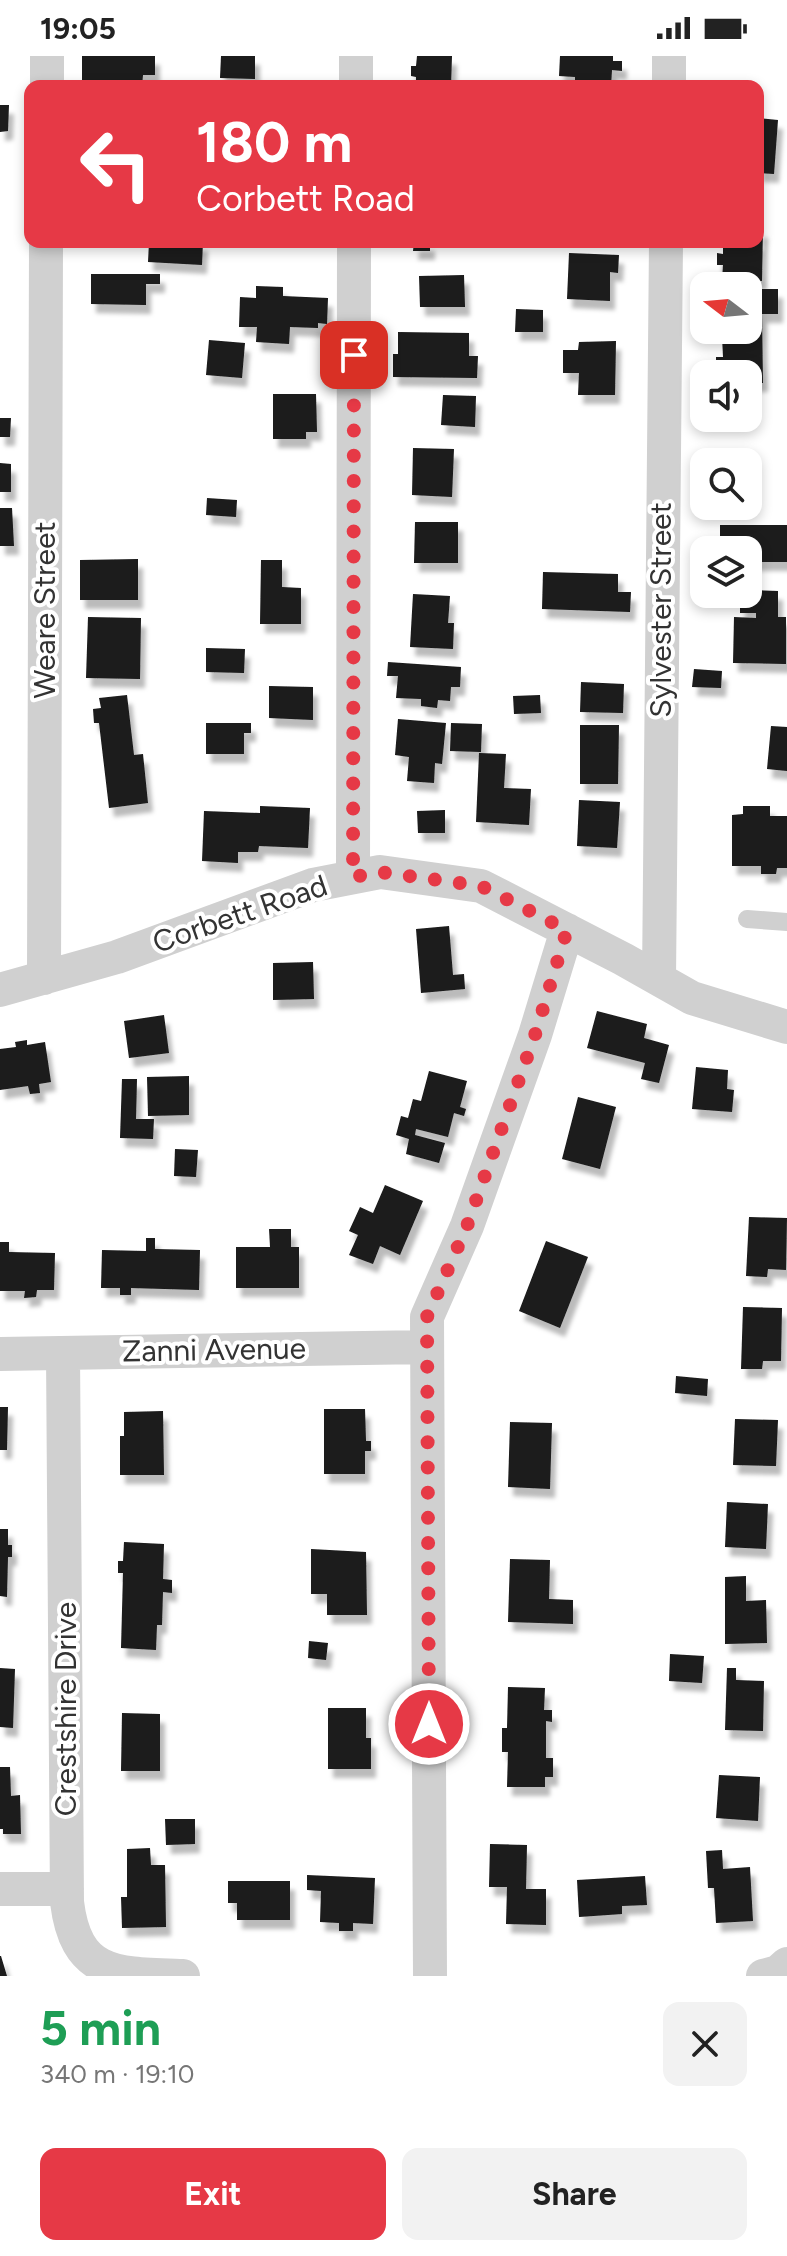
<!DOCTYPE html>
<meta charset="utf-8">
<style>
body{margin:0;font-family:Figtree,sans-serif;background:#f2f2f2;color:#222;height:100vh;display:flex;flex-direction:column;font-size:30px;white-space:nowrap}
*{box-sizing:border-box;margin:0}
p{font-size:26px;color:#767676}
.icon{flex:none;width:44px;height:44px;fill:none;stroke:currentColor;stroke-width:2;stroke-linecap:round;stroke-linejoin:round}
.map{position:relative;height:1920px;overflow:hidden}
.sheet{display:flex;flex-direction:column;background:#fff;flex:1}
.sheet>*{flex:none}
.top-card{position:absolute;left:24px;top:24px;width:740px;height:168px;border-radius:16px;box-shadow:0 4px 12px #0003;background:#e63946;color:#fff;overflow:hidden}
.needle{width:52px;rotate:286deg}
.buttons{position:absolute;left:690px;top:216px;display:grid;gap:16px}
.buttons a{display:grid;place-items:center;width:72px;height:72px;border-radius:16px;background:#fff;box-shadow:0 4px 12px #0003;font-size:40px}
.pin{position:absolute;display:grid;place-items:center;width:68px;height:68px;color:#fff;margin:-34px;border-radius:16px;box-shadow:0 4px 12px #0006}
.me{position:absolute;width:88px;margin:-44px;rotate:0deg;stroke-linejoin:round;filter:drop-shadow(0 0 6px #0008)}
.turn{display:flex;align-items:center;gap:28px;height:168px;padding:0 40px;font-size:36px}
.turn .icon{width:104px;height:104px;stroke-width:2.5}
.turn b{display:block;font-size:56px;line-height:68px}
.round{display:grid;place-items:center;flex:none;width:84px;height:84px;border-radius:16px;background:#f2f2f2}
.head{display:flex;align-items:center;justify-content:space-between;height:136px;padding:0 40px}
h1{font-size:48px;font-weight:700;line-height:60px;color:#1e9e55}
.cta{display:flex;gap:16px;margin-top:auto;padding:16px 40px}
.cta a{flex:1;height:92px;border-radius:16px;background:#e63946;color:#fff;font-size:32px;font-weight:700;line-height:92px;text-align:center}
.cta a+a{background:#f2f2f2;color:#222}
.status{display:flex;justify-content:space-between;align-items:center;height:56px;padding:0 40px;background:#fff;direction:ltr}
.status svg{height:22px;fill:currentColor}
.map>svg:first-child{display:block}
</style>
<div class="status"><b>19:05</b><svg viewBox="0 0 49 12"><path d="M0 12V9h3v3zM5 12V6h3v6zM10 12V3h3v9zM15 12V0h3v12zM26 1h20v11H26zM47 4h2v5h-2z"/></svg></div>
<div class="map">
<svg width="787" height="1920" viewBox="0 0 787 1920">
<defs>
<filter id="shadow"><feDropShadow dx="5" dy="9" stdDeviation="2" flood-color="#0004"/></filter>
</defs>
<rect width="100%" height="100%" fill="#fff"/>
<path fill="#1a1a1a" filter="url(#shadow)" d="M82,0H155V19H143L142,30H115L116,25L82,24Z
M221,0H255V23L220,22Z
M417,0H452L451,30H416V21L411,20V10H416Z
M560,0H613V5H622V15L612,14L611,30H575V21L559,20Z
M0,49H9L8,75L0,76Z
M758,62L778,64L774,118L758,117Z
M758,173H763L762,225L722,224L723,209H717V197L723,198V186H758Z
M149,186H203L202,209L148,206Z
M414,186H430V195H413Z
M569,197L619,199L618,217L610,216V245L567,243Z
M91,218H160V228H146V249L91,248Z
M464,219L465,251H420L419,220Z
M256,230L283,231V240L328,242L327,268L318,267V272L290,271L289,288L256,286L257,271H239L240,241L256,242Z
M748,233H778V258H762L763,327H748V318H722V312H716V301H723L722,280H740V274H748Z
M516,253L543,254V276H515Z
M398,276L469,277V300H478L477,322L393,321V298H398Z
M209,284L245,287L242,322L206,319Z
M616,285L615,339H578L579,317H563V294H578L579,286Z
M273,338H316L317,376H306V383H273Z
M443,339L476,340L475,371L441,369Z
M0,362H11L10,381H0Z
M413,392L454,393L452,441L412,439Z
M0,407L11,408V436H0Z
M207,442L237,444L236,461L206,459Z
M0,452H12L14,490H0Z
M415,466H458V507H414Z
M720,469H787V506H748V494H720Z
M138,503V544H80V504Z
M261,504H282V531L301,532V568H260Z
M543,516L618,518V536H631L630,556L542,553Z
M748,534L778,535V561H786V608L733,607L734,561L756,562V557H740V538H748Z
M413,538L450,540L448,567H454L453,593L410,591Z
M88,561L141,562L140,623L86,622Z
M206,592L245,593L244,617L206,616Z
M388,606L461,611L460,631H451L450,645L438,644L437,652L421,650V643L396,642L398,620H387Z
M694,613L722,615L721,632L692,631Z
M581,626L624,628L623,657L580,656Z
M269,630L313,631V664L269,662Z
M127,639L134,699L143,698L148,747L109,752L99,667H94L93,653L101,652L99,642Z
M540,639L541,657L514,658L513,640Z
M398,663L446,667L442,708L435,707L434,727L407,725L409,701L395,699Z
M206,667H251V677H244V698H206Z
M451,667L482,668L481,696L450,695Z
M580,669H619L618,728H580Z
M771,670L787,671V715L767,713Z
M479,697L506,698L504,732L531,733L529,769L476,766Z
M579,744L620,746L617,792L577,790Z
M260,750L310,752L308,792L259,790L258,796H238V807L202,805L204,755L260,757Z
M743,750H770V760H787V812H777L776,818H761V810H732V759L743,758Z
M445,754V777H418L417,755Z
M449,870L453,919L464,918L465,933L421,937L416,873Z
M313,906L314,943L273,944V907Z
M597,955L647,968L644,982L669,989L659,1027L641,1023L645,1007L587,992Z
M164,959L169,997L129,1002L124,965Z
M27,984V989L45,986L51,1026L39,1028L40,1037L30,1038L28,1030L0,1034V993L16,991L15,986Z
M696,1011L728,1014L727,1033L734,1034L732,1056L692,1053Z
M429,1015L467,1025L460,1051L466,1053L464,1060L454,1057L448,1081L416,1073L415,1079L445,1087L439,1107L406,1098L409,1083L396,1079L401,1060L408,1062L413,1043L421,1045Z
M189,1020V1059L148,1060L147,1021Z
M122,1023H137L136,1063H154L153,1083L120,1082Z
M578,1041L616,1051L600,1113L562,1103Z
M175,1093L198,1094L196,1121L174,1120Z
M385,1129L423,1145L400,1199L380,1190L373,1208L349,1199L358,1179L349,1175L360,1151L373,1157Z
M749,1161L787,1162L786,1214L768,1213L767,1221L746,1220Z
M269,1173H291V1191H299V1232H236V1191H270Z
M146,1182H155V1193L200,1194L199,1234L131,1232V1239H120V1232H101L102,1194L146,1195Z
M546,1185L588,1201L560,1272L519,1255Z
M0,1186H9V1196L55,1197L54,1234H37L36,1241L24,1242L25,1235H0Z
M743,1251L782,1252L781,1305H763L762,1313H741Z
M676,1320L708,1323L707,1340L675,1337Z
M0,1351H8L7,1394H0Z
M324,1353H365L366,1385H371V1395H365V1418H324Z
M163,1355L164,1419H120V1380H124V1356Z
M735,1363L778,1364L776,1410L733,1409Z
M510,1366L552,1367L550,1433L508,1431Z
M727,1446L768,1448L766,1493L725,1491Z
M0,1473H8V1489H12V1501H8L7,1541L0,1540Z
M124,1486L164,1488L163,1523L172,1524V1537L163,1536L162,1569H157L156,1594L121,1592L123,1517H118V1505H123Z
M311,1493L366,1496L367,1559H327V1538H311Z
M510,1503L550,1504L549,1543L573,1544V1568L508,1566Z
M746,1520V1545L766,1544L767,1587L725,1588V1521Z
M309,1585L328,1587L326,1604L308,1602Z
M670,1598L704,1600L702,1627L669,1625Z
M0,1612L15,1613L13,1672L0,1671Z
M727,1612H736V1624L764,1625L763,1675L725,1674Z
M508,1631L545,1632L544,1654H552V1666L546,1665V1702H553V1721H545V1731H507L508,1696H502V1672H507Z
M328,1652H366V1682H371V1713H328Z
M122,1657L160,1658V1715H121Z
M0,1711H10L11,1740L20,1739L21,1778H3V1773H0Z
M719,1719L760,1721L758,1765L716,1762Z
M165,1763H195V1788L166,1789Z
M490,1788L527,1789L526,1833H546V1869L506,1868L507,1831H489Z
M150,1792L151,1809H165L166,1871L122,1872L121,1841H127V1793Z
M722,1794L723,1813L750,1811L753,1865L716,1867L714,1832H708L706,1795Z
M307,1819L375,1822L373,1868L353,1867V1875H339V1867L320,1866L321,1835L307,1834Z
M645,1820L647,1849L622,1850V1858L579,1861L577,1824Z
M228,1825H290V1864H237V1847H228Z
M0,1900H1L7,1920H0Z"/>
<g fill="none" stroke-linecap="round" stroke-linejoin="round">
<path stroke="#d0d0d0" stroke-width="18" d="M747,863L787,866"/>
<path stroke="#d0d0d0" stroke-width="34" d="M47,30V0
M356,30V0
M669,30V0
M353,821L354,186
M44,922L46,186
M659,923L666,186
M0,934L117,901L313,829L380,816L481,830L623,903L692,942L787,971
M63,1297L67,1846C76,1920 116,1918 183,1920
M0,1298L427,1291
M0,1833H67
M430,1920L427,1261L467,1170L535,979L567,874
M763,1920L778,1916L787,1908"/>
</g>
<g fill="none" stroke-linecap="round" stroke-linejoin="round">
<path stroke="#e63946" stroke-width="14" stroke-dasharray="0 25.2" d="M354,299L353,821L380,816L481,830L567,874L535,979L467,1170L427,1261L429,1668"/>
</g>
<g text-anchor="middle" stroke-width="8" stroke-linejoin="round" paint-order="stroke">
<g font-size="30" fill="#333" stroke="#fff">
<text transform="translate(45 554) rotate(-90)" y="10">Weare Street</text>
<text transform="translate(661 554) rotate(-90)" y="10">Sylvester Street</text>
<text transform="translate(240 858) rotate(-19)" y="10">Corbett Road</text>
<text transform="translate(214 1294) rotate(-1)" y="10">Zanni Avenue</text>
<text transform="translate(66 1653) rotate(-90)" y="10">Crestshire Drive</text>
</g>
</g>
</svg>
<div class="buttons">
<a><svg class="needle" viewBox="-14 -14 28 28"><path d="M0-13l5 13h-10z" fill="#e53935"/><path d="M0 13l5-13h-10z" fill="#767676"/></svg></a>
<a><svg class="icon" aria-label="sound" viewBox="0 0 24 24"><path d="M4 9h4l5-4v14l-5-4H4zM17 9q2 3 0 6"/></svg></a>
<a><svg class="icon" aria-label="search" viewBox="0 0 24 24"><circle cx="10" cy="10" r="6"/><path d="M15 15l6 6"/></svg></a>
<a><svg class="icon" aria-label="layers" viewBox="0 0 24 24"><path d="M12 4l9 5-9 5-9-5zM3 14l9 5 9-5"/></svg></a>
</div>
<div class="pin" style="left:354px;top:299px;background:#d93025"><svg class="icon" aria-label="arrive" viewBox="0 0 24 24"><path d="M6 21V4h12l-3 4 3 4H6"/></svg></div>
<svg class="me" style="left:429px;top:1668px" viewBox="-20 -20 40 40"><circle r="17" fill="#e63946" stroke="#fff" stroke-width="3"/><path d="M0-11L8 9 0 5-8 9z" fill="#fff"/></svg>
<div class="top-card">
<div class="turn"><svg class="icon" aria-label="left" viewBox="0 0 24 24"><path d="M17 20v-9H6M10 6l-5 5 5 5"/></svg><div><b>180 m</b>Corbett Road</div></div>
</div>
</div>
<section class="sheet">
<div class="head"><div><h1>5 min</h1><p>340 m · 19:10</p></div><a class="round"><svg class="icon" aria-label="close" viewBox="0 0 24 24"><path d="M6 6l12 12M18 6L6 18"/></svg></a></div>
<div class="cta"><a>Exit</a><a>Share</a></div>
</section>
